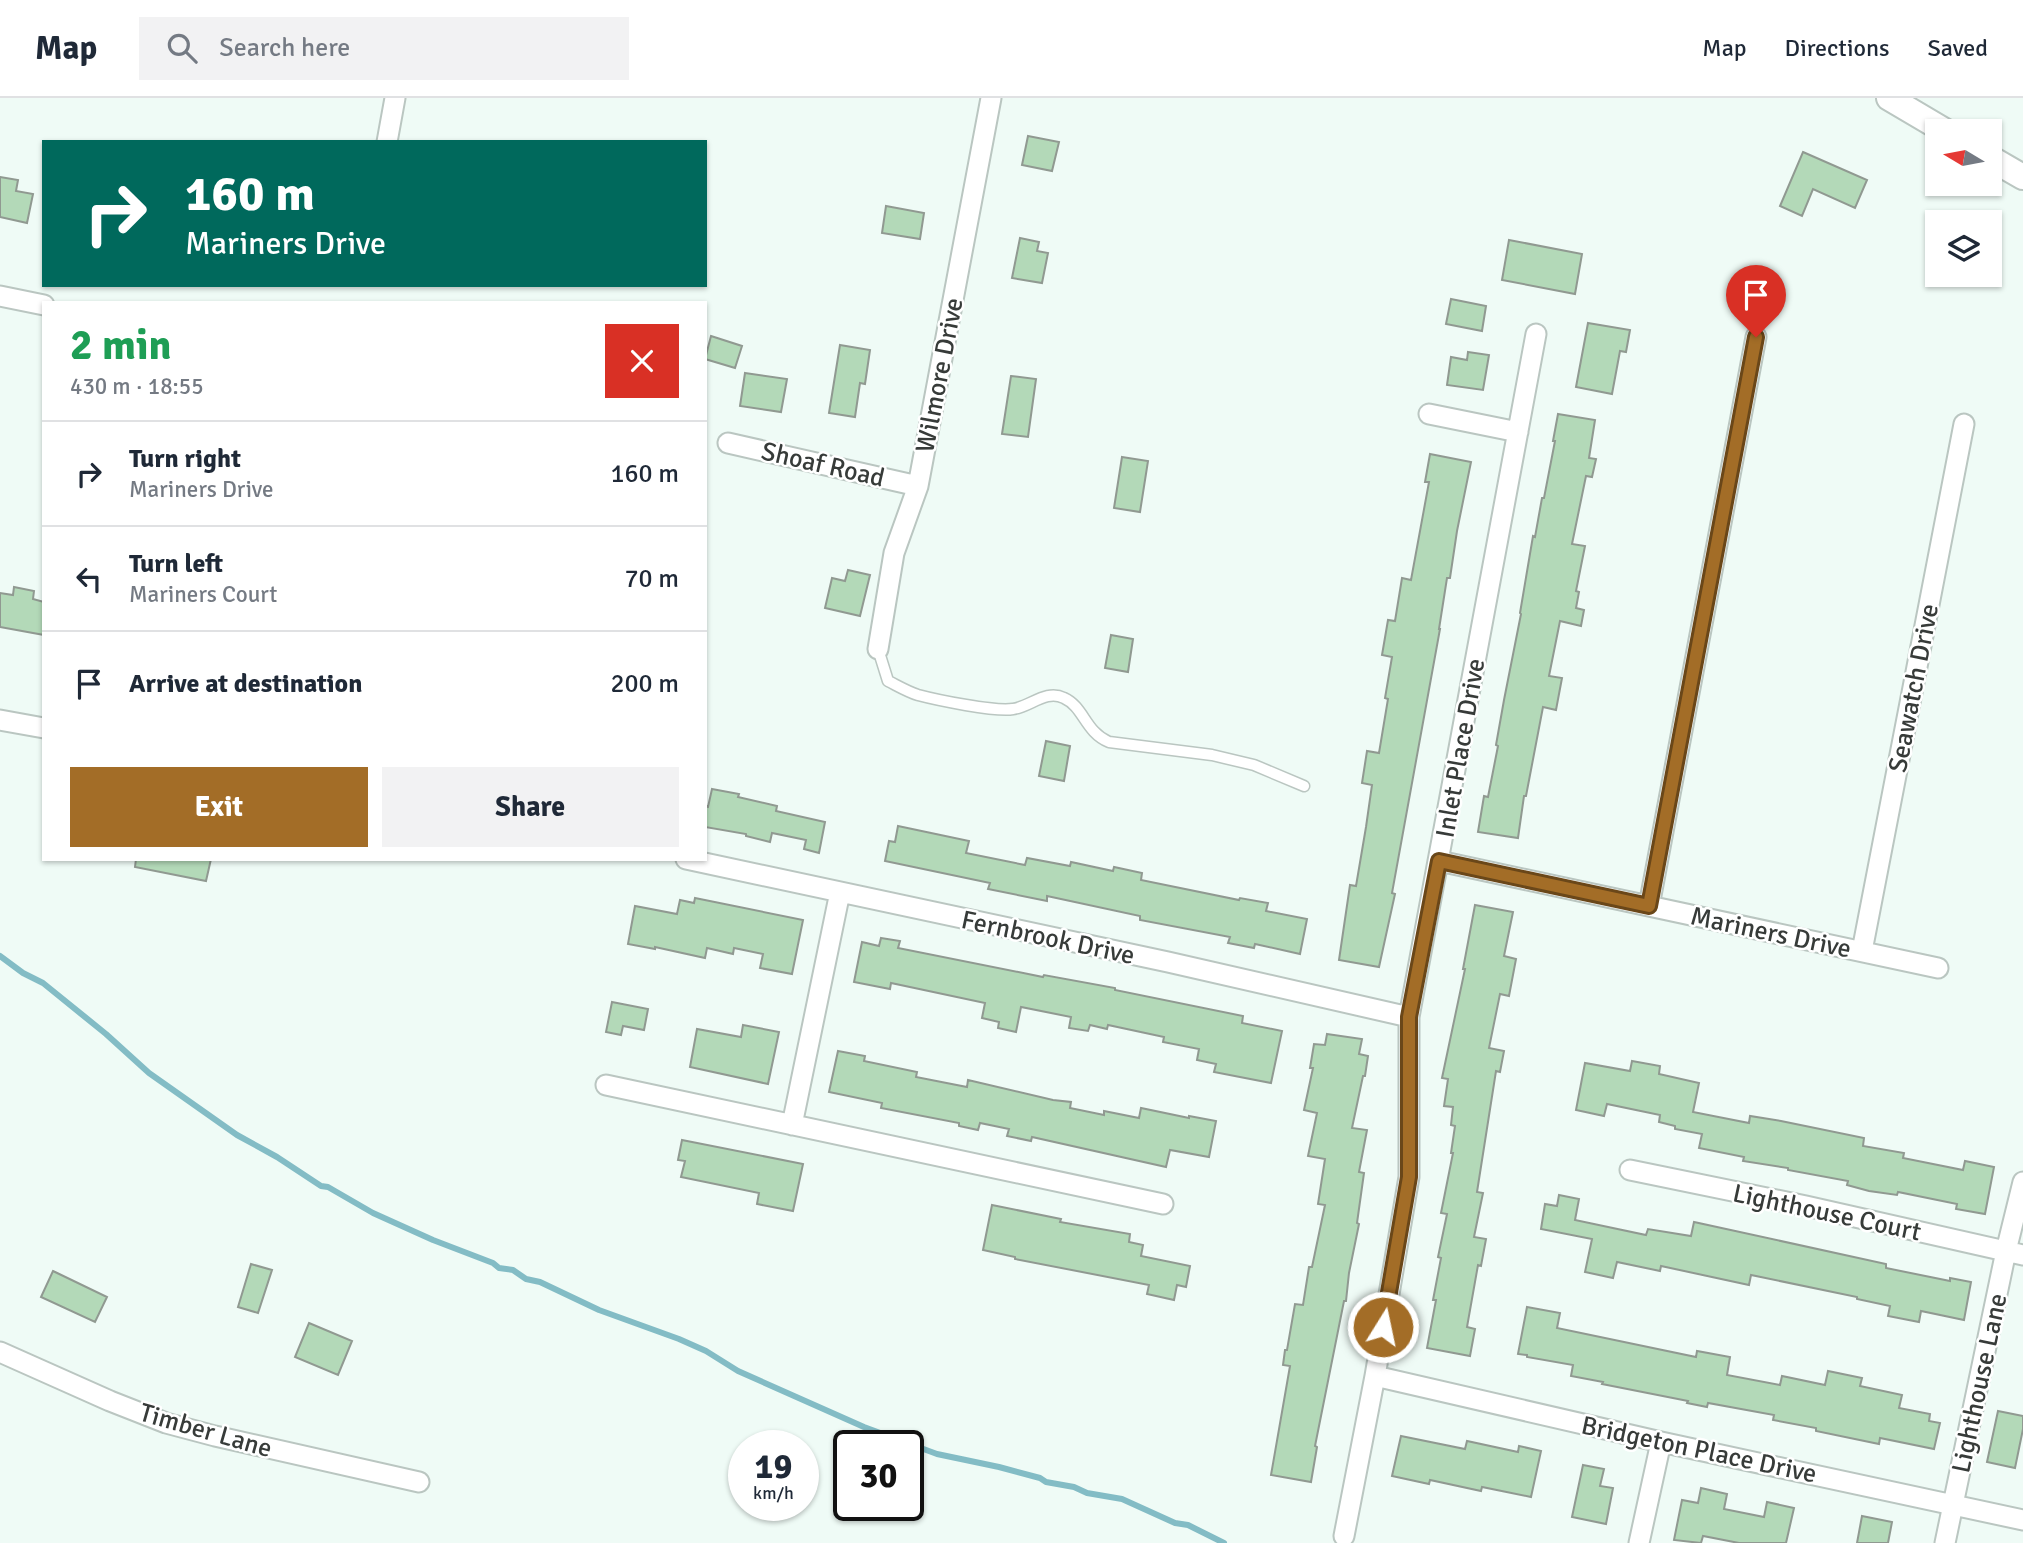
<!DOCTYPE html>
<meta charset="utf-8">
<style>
body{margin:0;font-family:Signika,sans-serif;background:#f2f2f3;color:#1f2937;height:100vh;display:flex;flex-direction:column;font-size:26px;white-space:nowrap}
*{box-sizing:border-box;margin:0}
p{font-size:23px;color:#747a83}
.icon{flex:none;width:38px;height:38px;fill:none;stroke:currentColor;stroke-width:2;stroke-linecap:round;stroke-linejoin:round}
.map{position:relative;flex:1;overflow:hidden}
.panel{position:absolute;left:42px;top:203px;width:665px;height:560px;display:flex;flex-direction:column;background:#fff;border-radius:0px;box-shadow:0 2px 5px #0004}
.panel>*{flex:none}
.hud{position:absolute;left:42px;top:42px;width:665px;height:147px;border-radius:0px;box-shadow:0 2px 5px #0004;background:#00695c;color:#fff;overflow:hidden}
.needle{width:46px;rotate:280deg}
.controls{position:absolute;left:1925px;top:21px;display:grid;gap:14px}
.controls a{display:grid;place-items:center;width:77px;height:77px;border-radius:0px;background:#fff;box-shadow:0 2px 5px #0004;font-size:35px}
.speed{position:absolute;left:728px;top:1332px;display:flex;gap:14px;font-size:35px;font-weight:700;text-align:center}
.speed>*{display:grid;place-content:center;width:91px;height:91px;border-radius:50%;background:#fff;box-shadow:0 2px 5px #0004;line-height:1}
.speed small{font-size:18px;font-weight:400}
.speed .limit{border:4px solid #111;border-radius:10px;background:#fff;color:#111}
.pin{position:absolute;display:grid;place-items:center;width:60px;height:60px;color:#fff;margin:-72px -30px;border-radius:50% 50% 50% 0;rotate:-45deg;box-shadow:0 0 7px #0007}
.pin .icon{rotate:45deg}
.me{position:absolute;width:77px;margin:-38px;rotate:10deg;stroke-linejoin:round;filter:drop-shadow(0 0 5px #0008)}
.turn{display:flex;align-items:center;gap:24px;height:147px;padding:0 28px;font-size:32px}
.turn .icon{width:91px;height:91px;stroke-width:2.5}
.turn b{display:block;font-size:49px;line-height:60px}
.round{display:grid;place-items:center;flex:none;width:74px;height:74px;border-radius:0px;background:#f2f2f3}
.overview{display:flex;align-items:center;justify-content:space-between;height:119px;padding:0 28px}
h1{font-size:42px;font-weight:800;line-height:52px;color:#1e9e55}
.primary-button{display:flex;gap:14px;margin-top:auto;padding:14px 28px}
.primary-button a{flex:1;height:80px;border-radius:0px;background:#a36d27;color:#fff;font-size:28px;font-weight:800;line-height:80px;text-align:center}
.primary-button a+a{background:#f2f2f3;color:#1f2937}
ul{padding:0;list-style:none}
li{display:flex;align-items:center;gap:21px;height:105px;padding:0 28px;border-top:2px solid #e0e1e3}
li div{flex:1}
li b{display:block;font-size:26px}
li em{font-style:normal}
header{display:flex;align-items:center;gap:42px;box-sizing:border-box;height:98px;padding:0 35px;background:#fff;border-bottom:2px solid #e0e1e3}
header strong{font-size:33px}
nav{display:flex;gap:38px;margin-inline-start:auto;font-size:24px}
.search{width:490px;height:63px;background:#f2f2f3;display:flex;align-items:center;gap:18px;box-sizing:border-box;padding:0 24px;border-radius:0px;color:#747a83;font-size:26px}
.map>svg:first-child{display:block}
</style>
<header>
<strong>Map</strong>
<div class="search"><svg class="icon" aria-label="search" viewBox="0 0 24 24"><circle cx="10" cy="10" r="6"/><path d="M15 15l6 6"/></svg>Search here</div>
<nav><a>Map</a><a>Directions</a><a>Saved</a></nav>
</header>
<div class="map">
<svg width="2023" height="1445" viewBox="0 0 2023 1445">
<rect width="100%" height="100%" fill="#effbf6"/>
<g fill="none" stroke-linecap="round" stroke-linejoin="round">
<path stroke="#83bcc5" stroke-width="6" d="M0,858L23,875L43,885L106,936L149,975L237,1037L277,1059L321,1088L328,1089L373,1115L433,1142L493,1165L499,1170L513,1172L526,1181L540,1184L599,1212L679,1241L706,1253L738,1273L864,1329L937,1356L999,1369L1040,1380L1046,1384L1074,1389L1087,1395L1122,1401L1175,1425L1188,1427L1224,1445"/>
</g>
<path fill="#b3d9b8" stroke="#909991" stroke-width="2" d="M1028,38L1059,44L1052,73L1022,67Z
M1803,54L1867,82L1855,110L1813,91L1802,118L1780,108Z
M0,79L18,82L16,93L33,96L27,125L0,119Z
M886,108L924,115L920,141L882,135Z
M1020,140L1039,144L1037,153L1048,155L1042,185L1012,180Z
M1509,142L1582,156L1575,196L1502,182Z
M1451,201L1486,208L1482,233L1446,226Z
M1588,225L1630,232L1626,254L1620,253L1612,296L1576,289Z
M711,238L742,248L735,270L705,261Z
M840,247L870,252L865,286L860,285L855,319L829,315Z
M1468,254L1489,257L1483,292L1447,287L1451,259L1467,262Z
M745,275L787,281L781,314L740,308Z
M1011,278L1036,281L1028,339L1002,336Z
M1558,316L1595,322L1589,360L1596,361L1592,379L1586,378L1572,446L1585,448L1576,493L1579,494L1576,510L1584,512L1581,528L1560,523L1549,578L1562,580L1556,612L1543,609L1526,698H1524L1518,740L1478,734L1484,698L1488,699L1498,648L1496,647L1504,602L1521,516L1520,515L1533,438L1535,439L1542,400H1544L1555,343H1553Z
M1430,356L1471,364L1457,433L1450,480H1447L1439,531H1440L1392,795L1395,796L1379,869L1339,862L1350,787L1356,788L1366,729L1372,687L1362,685L1367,653L1379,655L1388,601L1385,600L1392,559L1382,557L1388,522L1395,523L1402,480L1411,482L1429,384H1425Z
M1122,359L1148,363L1140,414L1114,410Z
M848,472L870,477L860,518L825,510L832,480L845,483Z
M14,489L34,493L33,501L44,504V537L0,529V495L13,497Z
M1111,537L1133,541L1128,574L1105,570Z
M1046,643L1070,648L1064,683L1039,678Z
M712,691L739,696L738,699L777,708L776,713L825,724L819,755L804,751L806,742L772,735L770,744L746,738V736L705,729V708L708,709Z
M898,728L969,743L966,755L1025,767L1027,760L1070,768L1071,764L1113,773L1114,769L1142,775L1141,782L1239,802L1240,800L1268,805L1266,813L1307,821L1300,856L1255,846L1254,850L1228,845L1230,839L1140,822V818L1047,798V803L988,791L990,785L885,763L889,743L895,744Z
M136,761H211L206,783L135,769Z
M695,800L803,822L792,876L760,870L763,856L734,850L733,856L707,850L705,860L655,849V851L628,846L635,808L677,816L680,802L694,805Z
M1475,807L1513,814L1504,858L1516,861L1509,898L1500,896L1489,950L1504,953L1500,974L1496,973L1477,1094L1483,1095L1474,1139L1486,1141L1481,1168L1478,1167L1467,1229L1475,1231L1470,1258L1427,1250L1436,1202H1433L1441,1160L1438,1159L1447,1116L1441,1115L1453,1055H1451L1455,1028L1451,1027L1453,1009L1444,1008L1448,981L1442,980L1465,871H1463Z
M881,840L900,843L898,850L1043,879L1044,877L1115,890V892L1243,918L1242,925L1282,933L1271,985L1214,974L1216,966L1197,962L1199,951L1163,944L1164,939L1108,927L1107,931L1090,927L1088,933L1069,930L1071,919L1021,909L1016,934L998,930L999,924L982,920L985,905L891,885L890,891L854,884L862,844L879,848Z
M612,904L648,911L644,932L623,928L621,937L606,934Z
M743,927L779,934L768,986L690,969L697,931L741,939Z
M1327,936L1362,941L1359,956L1368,958L1365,978H1363L1352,1030L1367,1032L1359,1074L1364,1075L1357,1125L1359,1126L1349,1175L1346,1203H1344L1315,1348L1317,1349L1311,1384L1271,1377L1290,1268L1283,1267L1285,1252H1287L1295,1206L1303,1207L1309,1169H1312L1325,1107L1318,1106L1325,1061L1308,1058L1317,1015L1304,1012L1313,970H1310L1314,946L1325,947Z
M838,953L865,958L864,963L917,974L916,979L967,989L968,982L1053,1002L1071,1004L1070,1010L1104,1017V1013L1139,1020L1141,1010L1189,1020V1018L1216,1023L1209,1059L1170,1052L1166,1069L1032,1039L1031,1043L1007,1038L1009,1031L980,1025L978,1032L959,1028V1025L881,1010L882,1005L829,994Z
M1632,963L1660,968L1659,976L1699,985L1693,1014L1749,1025L1750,1018L1781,1023L1864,1040L1863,1048L1904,1055L1903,1060L1963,1072L1965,1063L1994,1069L1985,1116L1956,1111L1957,1106L1898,1094L1897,1097L1869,1093L1847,1087L1848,1083L1788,1072V1070L1743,1063L1744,1059L1699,1050L1702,1036L1675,1031V1028L1659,1024L1660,1017L1607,1006L1604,1018L1576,1012L1585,965L1630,973Z
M682,1042L803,1066L793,1113L757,1106L759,1095L681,1079L685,1063L678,1062Z
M1559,1097L1579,1101L1575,1122L1646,1137L1648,1131L1691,1138L1694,1124L1886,1166V1170L1950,1183V1180L1971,1184L1964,1222L1921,1213L1919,1224L1888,1218L1890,1208L1857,1201V1199L1751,1177L1749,1187L1661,1168L1660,1173L1617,1164L1613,1180L1585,1174L1592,1141L1541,1131L1545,1106L1557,1108Z
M992,1107L1061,1121L1060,1124L1130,1136L1129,1144L1143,1147L1141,1158L1190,1168L1186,1189L1177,1187L1174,1202L1147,1196L1149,1187L1015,1161V1159L983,1152Z
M251,1166L272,1172L258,1215L238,1209Z
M53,1173L107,1199L95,1224L41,1199Z
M1527,1209L1560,1215L1557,1230L1696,1259L1697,1253L1730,1259L1727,1277L1780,1287L1782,1278L1825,1287L1828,1273L1862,1280L1860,1288L1902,1297L1899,1310L1930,1316L1929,1323L1940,1325L1934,1351L1880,1340L1879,1346L1816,1333V1330L1773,1322L1774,1317L1708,1305L1707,1309L1687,1305L1688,1303L1602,1286L1603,1284L1571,1278L1573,1267L1527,1259V1257L1518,1256Z
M309,1225L352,1243L338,1277L295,1259Z
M1998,1313L2023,1318V1331L2015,1370L1987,1364Z
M1401,1338L1465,1351L1467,1343L1518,1354L1519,1348L1541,1353L1531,1399L1482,1389L1481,1393L1430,1382L1429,1386L1392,1378Z
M1583,1367L1604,1371L1600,1388L1613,1390L1606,1426L1572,1419Z
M1701,1390L1727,1396L1724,1411L1764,1419L1767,1404L1794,1410L1786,1445H1739L1703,1438L1701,1445L1674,1442L1682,1402L1698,1405Z
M1862,1418L1892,1424L1888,1445H1857Z"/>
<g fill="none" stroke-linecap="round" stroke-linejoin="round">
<defs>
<path id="service" d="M878,551L888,583C898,588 908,594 918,597C937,602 995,614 1013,611C1030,609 1046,591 1064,600C1084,609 1085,634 1109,644L1212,657L1254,667L1304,688"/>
<path id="minor" d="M387,44L395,0
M0,198L44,207
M1429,316L1518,334
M728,345L918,388
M878,551L894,455L918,388L991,0
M0,622L44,630
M686,761L1168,864L1409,919
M1439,763L1938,870
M1649,808L1756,239
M1862,853L1964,326
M606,987L1163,1106
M792,1027L840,794
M1630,1072L1806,1108L2023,1157
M0,1254L110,1303L166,1325L215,1338L419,1384
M1375,1278L1661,1344L2023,1422
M1344,1438L1375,1278L1409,1079V919L1536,236
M1639,1445L1661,1344
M1945,1445L2006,1153L2023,1084"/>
<path id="tertiary" d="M1889,0L1945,33
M1990,60L2023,79"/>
</defs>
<use href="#service" stroke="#bac6c1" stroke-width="13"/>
<use href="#minor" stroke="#bac6c1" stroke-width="23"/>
<use href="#tertiary" stroke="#bac6c1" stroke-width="28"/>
<use href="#service" stroke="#fff" stroke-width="10"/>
<use href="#minor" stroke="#fff" stroke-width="19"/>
<use href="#tertiary" stroke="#fff" stroke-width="24"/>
</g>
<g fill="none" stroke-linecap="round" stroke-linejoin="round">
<defs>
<path id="route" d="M1383,1229L1409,1079V919L1439,763L1649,808L1756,239"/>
</defs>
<use href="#route" stroke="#6a4719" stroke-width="18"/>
<use href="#route" stroke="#a36d27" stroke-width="12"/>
</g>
<g text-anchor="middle" stroke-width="5" stroke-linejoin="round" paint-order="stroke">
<g font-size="26" fill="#373b39" stroke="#fff">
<text transform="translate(939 277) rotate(-79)" y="9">Wilmore Drive</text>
<text transform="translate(823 366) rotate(13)" y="9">Shoaf Road</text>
<text transform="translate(1913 590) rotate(-79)" y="9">Seawatch Drive</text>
<text transform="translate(1460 650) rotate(-80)" y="9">Inlet Place Drive</text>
<text transform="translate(1771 834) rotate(12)" y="9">Mariners Drive</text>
<text transform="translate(1048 839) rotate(12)" y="9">Fernbrook Drive</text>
<text transform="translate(1827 1114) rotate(12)" y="9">Lighthouse Court</text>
<text transform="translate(1979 1285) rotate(-78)" y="9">Lighthouse Lane</text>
<text transform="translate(206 1332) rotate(16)" y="9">Timber Lane</text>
<text transform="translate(1699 1351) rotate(12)" y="9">Bridgeton Place Drive</text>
</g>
</g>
</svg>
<div class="controls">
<a><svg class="needle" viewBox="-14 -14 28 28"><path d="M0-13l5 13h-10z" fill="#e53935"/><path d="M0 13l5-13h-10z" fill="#747a83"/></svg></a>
<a><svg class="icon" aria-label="layers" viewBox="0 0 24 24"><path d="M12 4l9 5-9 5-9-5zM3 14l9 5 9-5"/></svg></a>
</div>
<div class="speed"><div>19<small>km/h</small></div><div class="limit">30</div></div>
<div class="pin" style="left:1756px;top:239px;background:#d93025"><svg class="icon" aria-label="arrive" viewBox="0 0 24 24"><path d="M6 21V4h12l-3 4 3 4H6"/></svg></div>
<svg class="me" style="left:1383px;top:1229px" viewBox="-20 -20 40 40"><circle r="17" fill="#a36d27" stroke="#fff" stroke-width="3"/><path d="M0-11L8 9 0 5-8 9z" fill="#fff"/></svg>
<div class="hud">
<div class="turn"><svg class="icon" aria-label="right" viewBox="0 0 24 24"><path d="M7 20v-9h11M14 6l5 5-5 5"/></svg><div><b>160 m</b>Mariners Drive</div></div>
</div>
<section class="panel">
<div class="overview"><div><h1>2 min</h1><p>430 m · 18:55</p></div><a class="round" style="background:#d93025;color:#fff"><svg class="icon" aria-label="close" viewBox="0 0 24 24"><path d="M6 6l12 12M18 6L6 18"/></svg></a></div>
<ul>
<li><svg class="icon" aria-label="right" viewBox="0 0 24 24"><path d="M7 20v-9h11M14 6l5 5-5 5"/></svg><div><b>Turn right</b><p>Mariners Drive</p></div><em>160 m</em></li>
<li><svg class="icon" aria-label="left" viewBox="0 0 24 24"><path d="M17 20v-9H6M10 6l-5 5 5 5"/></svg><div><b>Turn left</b><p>Mariners Court</p></div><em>70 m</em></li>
<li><svg class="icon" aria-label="arrive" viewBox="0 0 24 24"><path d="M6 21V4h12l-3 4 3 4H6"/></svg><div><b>Arrive at destination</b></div><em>200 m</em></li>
</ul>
<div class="primary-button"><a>Exit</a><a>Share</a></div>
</section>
</div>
